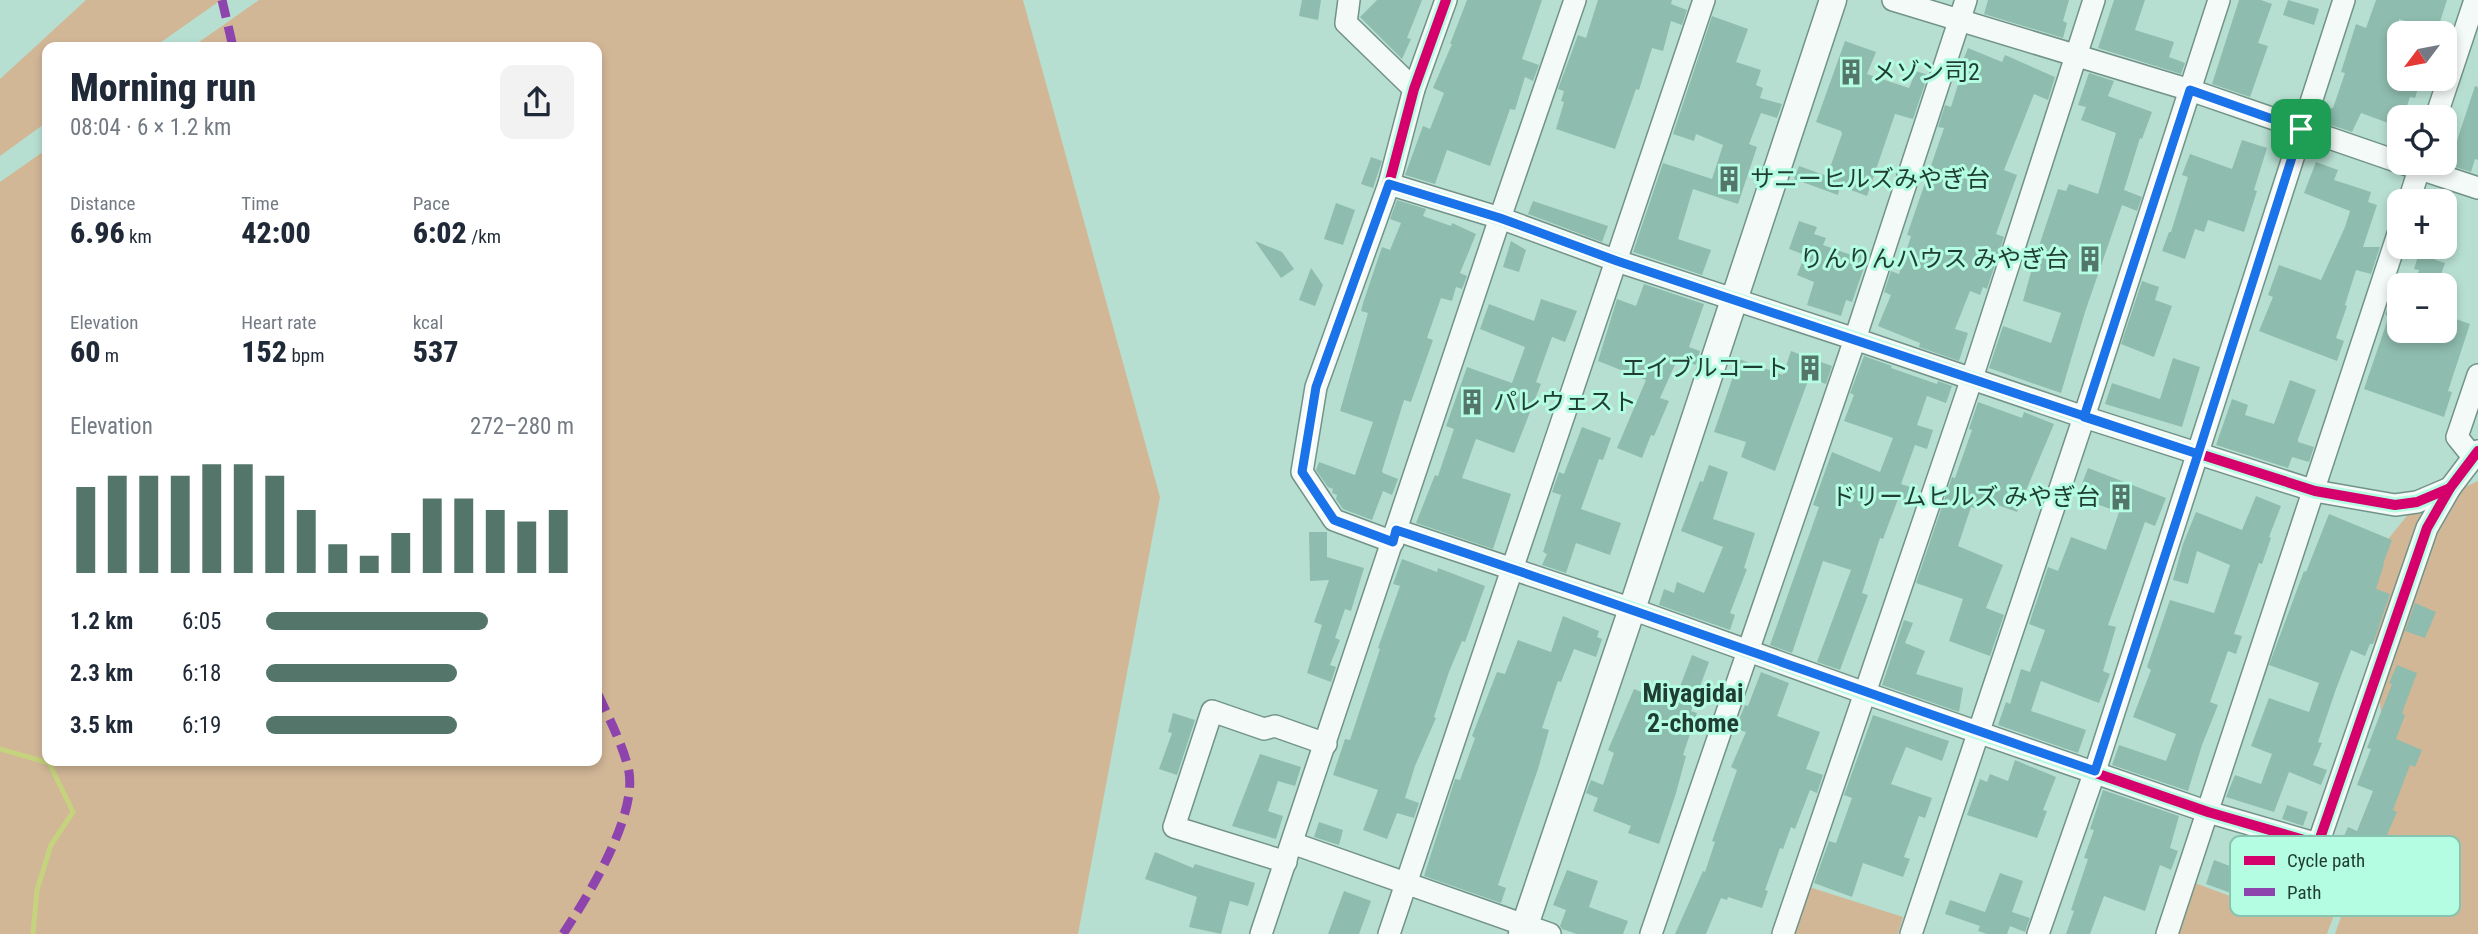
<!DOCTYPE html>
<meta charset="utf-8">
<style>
body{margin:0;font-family:"Roboto Condensed","Noto Sans JP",sans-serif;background:#f2f2f3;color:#1f2937;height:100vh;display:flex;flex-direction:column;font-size:26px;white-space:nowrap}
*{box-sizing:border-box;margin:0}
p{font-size:23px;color:#747a83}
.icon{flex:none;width:38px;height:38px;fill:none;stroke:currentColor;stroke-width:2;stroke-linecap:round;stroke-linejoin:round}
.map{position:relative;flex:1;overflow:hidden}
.side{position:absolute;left:42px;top:42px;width:560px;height:724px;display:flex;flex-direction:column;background:#fff;border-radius:14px;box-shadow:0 4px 10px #0003}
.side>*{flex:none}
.needle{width:46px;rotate:238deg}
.fabs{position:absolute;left:2387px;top:21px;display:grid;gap:14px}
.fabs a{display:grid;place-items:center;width:70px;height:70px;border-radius:14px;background:#fff;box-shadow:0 4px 10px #0003;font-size:35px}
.pin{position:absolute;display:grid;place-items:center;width:60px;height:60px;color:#fff;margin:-30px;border-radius:14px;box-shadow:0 4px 10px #0006}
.round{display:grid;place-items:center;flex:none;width:74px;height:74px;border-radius:14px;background:#f2f2f3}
.summary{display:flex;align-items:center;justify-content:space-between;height:119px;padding:0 28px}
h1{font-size:38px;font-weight:800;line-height:52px}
.stats{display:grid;grid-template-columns:repeat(3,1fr);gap:10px;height:119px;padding:7px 28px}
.stats div{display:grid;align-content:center}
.stats b{font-size:30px;font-weight:800}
.stats small{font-size:19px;font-weight:400}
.stats p{font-size:19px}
.chart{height:196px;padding:14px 28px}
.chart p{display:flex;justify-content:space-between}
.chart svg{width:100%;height:126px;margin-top:7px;stroke:#54766a;stroke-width:6}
ul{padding:0 28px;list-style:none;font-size:23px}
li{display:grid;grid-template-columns:112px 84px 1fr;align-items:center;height:52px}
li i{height:18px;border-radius:9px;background:#54766a}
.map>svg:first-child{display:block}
.green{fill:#d2b797}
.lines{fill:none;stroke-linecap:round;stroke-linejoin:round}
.stream{stroke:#c5d27e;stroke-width:5}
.building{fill:#8ebcae}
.minor-casing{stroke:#729388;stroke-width:24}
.tertiary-casing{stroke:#729388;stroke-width:29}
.minor{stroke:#f4faf8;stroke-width:21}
.tertiary{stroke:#f4faf8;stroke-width:26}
.quiet{stroke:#8e44ad;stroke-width:9;stroke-dasharray:18 9;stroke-linecap:butt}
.cycleway-casing{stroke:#b4fce2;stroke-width:15}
.cycleway{stroke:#d6006c;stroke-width:10}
.route-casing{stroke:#fff;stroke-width:14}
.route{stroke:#1a73e8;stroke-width:9}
.labels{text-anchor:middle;stroke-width:6;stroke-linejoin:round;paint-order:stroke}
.poi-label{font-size:24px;fill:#1f3d33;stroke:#b4fce2;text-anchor:start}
.neighbourhood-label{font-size:26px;font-weight:bold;fill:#1f3d33;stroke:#b4fce2}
.key{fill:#b4fce2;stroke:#87c3ae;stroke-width:2}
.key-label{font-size:19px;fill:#1f3d33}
</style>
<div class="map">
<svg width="2478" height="934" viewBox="0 0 2478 934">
<rect width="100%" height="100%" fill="#b7dfd1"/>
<!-- green -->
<g class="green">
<path d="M86,0h135l-67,47h-107v75l-47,34v-77z"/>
<path d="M259,0h764l137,497 -82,437h-1078v-752l47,-33v612h550v-714h-405z"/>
<path d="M2478,481v453h-143l55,-158 -15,-108 -2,-86 8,-34 29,-36z"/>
<path d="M2265,843l58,22 -12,32 26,10 -10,27h-151l19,-51 48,18z"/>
<path d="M1806,886l97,31 -5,17h-107z"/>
</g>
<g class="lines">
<!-- stream -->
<path class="stream" d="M0,749l49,14 24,49 -22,33 -14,45 -4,44"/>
</g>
<!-- building -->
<g class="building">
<path d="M1302,0h19l-3,20 -19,-4z"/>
<path d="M1377,0h45l-15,38 4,1 -9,20 -42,-42z"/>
<path d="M1467,0h75l-20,59 17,6 -6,16 -8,-4 -10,33 -5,-1 -20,57 -43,-16 -12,34 -30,-9 18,-49 7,3 14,-36 -11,-5 19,-44h-2z"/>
<path d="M1598,0h74l-1,4 16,6 -5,15 -11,-4 -8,30 -11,-3 -13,42 -3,-1 -21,60 -59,-20 8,-27 -3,-1 3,-10 -6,-2 20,-54 8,3z"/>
<path d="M1988,0h81l-6,21 4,2 -4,15 -79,-24z"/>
<path d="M2114,0h31l-10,30 39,12 -5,15 16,6 -4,11 -83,-26z"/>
<path d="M2239,0h22l11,4 -14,39 10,3 -18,51 -38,-13z"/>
<path d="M2288,0l31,9 -5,16 -31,-10z"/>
<path d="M2376,0h71l-10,31 -38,-12v60h22l-6,19 -5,-1 -7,20h-4v10l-38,-14 -9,19 -27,-9 6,-15h2l12,-35 -4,-1 15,-48 10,4z"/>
<path d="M1712,16l36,13 -12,33 25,8 -5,15 7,3 -3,10 22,6 -5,14 -16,-5 -12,31 8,3 -19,57 -45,-15 -15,50 33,11 -9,25 -69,-23 30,-89 49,16 11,-34 -27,-11 -2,7 -21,-7z"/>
<path d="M1845,41l31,11 -9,22 42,14 7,-17 12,4 -15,44 -18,-5 -28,82 -27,-10 -2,9 -44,-16 5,-13 28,10 15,-42 -1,-3 -25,-9z"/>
<path d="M1968,48l34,14 3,-7 50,22 -7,23 -14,-6 -30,76 13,5 -21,59 8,3 -17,52 -4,-2 -3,8 -10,-4 -15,38 13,4 -9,28 -40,-14 1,-4 -42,-17 13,-31 -7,-3 7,-21 8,3 12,-38 -4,-1 37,-107 -6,-1 7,-22 6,2 12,-38 -3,-1z"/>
<path d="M2089,73l25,8 -6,15 44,16 -10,27 -2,-1 -16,52 18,7 -5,14 -15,-6 -37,107 -24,81 -72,-25 14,-42 48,17 10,-30 -38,-12 11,-40 24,-72 8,2 3,-7 29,10 18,-61 -35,-13 5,-13 -8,-2z"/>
<path d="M2475,86l3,1v73l-3,-1 -4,13 -22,-7z"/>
<path d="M2242,140l25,8 -13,42 3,1 -13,41 -36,-12 -4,12 -9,-3 -10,30 -23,-8 7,-19h2l17,-55 -6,-2 8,-21 42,15z"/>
<path d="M1371,157l11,4 -9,27 -12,-4z"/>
<path d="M2316,162l22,8 -4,10 37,12 -3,10 9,3 -14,42h17l-9,27 -15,-4 -11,35 2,1 -11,32 8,3 -7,20 -78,-30 14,-34 -5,-2 11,-30 42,15 24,-53 5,-16 -46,-18z"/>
<path d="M1397,200l29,9 -3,7 28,10 1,-3 24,11 -16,39 7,3 -5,13 -6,-2 -4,14 -11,-3 -14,40 6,2 -22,62 -7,-2 -22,71 1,2 15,6 -6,16 -9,-4 -11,29 -29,-11 -7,-10 1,-4 -5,-2 1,-4 -5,-2 -12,-17 3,-8 36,13 18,-53 -33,-11 28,-98 -7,-2 2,-8 19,-56 8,3 11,-27 -11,-4z"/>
<path d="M1533,201l75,25 -6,16 -74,-28z"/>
<path d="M1336,203l19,7 -12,35 -19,-6z"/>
<path d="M1799,221l18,6 -3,7 12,4 -3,7 31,11 2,-7 13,4 -17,49 -6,-2 -5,16 -34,-11 7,-23 -17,-7 8,-20 -16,-6z"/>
<path d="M1255,241l27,11 12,17 -13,9z"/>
<path d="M1511,241l15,9 -7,22 -16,-5z"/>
<path d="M2421,247h18l-4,13 10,3 -8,22h-23l5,-15 -5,-1z"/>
<path d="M1311,268l12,17 -8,21 -16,-6z"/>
<path d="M2399,274v59l28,10 4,-12h14v-16l25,9 -22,67 4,1 -8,25 -80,-28 25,-73 -4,-1z"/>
<path d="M2142,281l17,6 -4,13 17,6 -18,51 -33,-13z"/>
<path d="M1644,284l60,20 -15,43 11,4 -4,14 -18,-7 -18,40 9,3 -15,35 -3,-1 -9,23 -25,-10 29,-68 -48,-19 19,-62 19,7z"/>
<path d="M1541,299l36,12 -12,31 -13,-5 -16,45 5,2 -27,69 -38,-14 -14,39 49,16 -18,55 -77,-26 19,-48 3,1 16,-47 -8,-3 21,-59 45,16 13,-36 -45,-18 9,-25 45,17z"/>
<path d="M1791,351l41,15 -6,18 -17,-6 -34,93 -34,-14 5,-15 -32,-10 25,-73 44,16z"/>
<path d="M1864,356l28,10 -1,2 46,16 1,-3 14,5 -6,17 -19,-7 -10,29 16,5 -6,19 -12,-4 -14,39 16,5 -4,14 -15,-4 -15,40 -3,-1 -18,55 6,2 -28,75 -23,-8 34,-92 -28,-9 -31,92 -22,-8 49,-138 -6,-2 19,-53 48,20 13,-34 -49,-17 10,-26 -4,-2z"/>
<path d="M2173,358l27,9 -18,60 -77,-23 7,-21 48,16z"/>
<path d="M2290,380l26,10 -18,49v3l16,5 -5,15 -17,-5 -4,11 -72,-23 16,-46 16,6 -3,10 29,9z"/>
<path d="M1978,402l44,16 2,-6 30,12 -37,88 -36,-13 -2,10 -8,-2 -13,39 45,19 -17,43 18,7 -14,41 -41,-15 14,-42 -47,-16 36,-106 3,1 17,-48 -3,-1z"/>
<path d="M1582,427l29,11 -8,22 -4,-1 -18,50 40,14 -11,32 -34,-12 -10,30 -24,-8 5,-11 -4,-2 18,-57 -9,-3 7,-20 5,2z"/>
<path d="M1709,465l19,7 -15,47 42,14 -11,35 3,1 -17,44 5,2 -5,15 -71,-25 5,-16 10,4 3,-11 27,11 19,-46 -42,-16 19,-50 3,1z"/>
<path d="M2088,468l78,30 -11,28 -10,-4 -37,103 8,2 -13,44 7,3 -11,29 -58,-22 -10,30 55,19 -8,23 -80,-28 8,-23 4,2 11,-35 9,3 15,-42 -16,-6 19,-57 10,4 13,-34 35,13 13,-38 -42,-15z"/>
<path d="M2256,496l25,10 -12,31 2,1 -9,26 -3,-1 -25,71 8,2 -6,18 -8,-3 -18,51 8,3 -16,40 -14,46 -76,-26 7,-20 47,16 10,-27 -43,-17 18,-47 -4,-3 23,-67 44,13 16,-48 -33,-14 -9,33 -15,-4 10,-36 13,-32 46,18z"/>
<path d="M2329,514l63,26 -9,24h1l-8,25 14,5 -17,50h-3l-5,12 -14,-6 -15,39 -18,53 4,1 -9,22 14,5 -6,15 -32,-13 -15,40 -48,-15 9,-22 26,9 11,-30 -21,-8 18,-48 40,14 10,-29 -50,-18 35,-94 2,1z"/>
<path d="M1309,532h18v25l37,11 -13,43 -6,-2 -10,29 5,2 -10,25 6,2 -5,15 -24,-9 15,-48 -8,-3 15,-42 -19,1z"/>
<path d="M1402,559l35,13 1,-4 47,18 -20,56 -3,-1 -13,31 -15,45 2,1 -21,48 -10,32 14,5 -5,15 -17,-5 -10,26 -24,-9 15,-40 -45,-15 12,-36 5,1 30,-91 -2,-1 22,-62 -7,-2z"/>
<path d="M2415,603l21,9 -11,26 -20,-7z"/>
<path d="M1563,616l36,15 -2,6 5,2 -6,18 -22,-8 -13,33 -3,-1 -16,47 7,2 -11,39 -40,116 8,3 -5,15 -77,-27 31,-97 5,1 15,-42 -3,-2 25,-64 8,2 13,-34 33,12z"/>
<path d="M1904,620l9,3 -8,20 20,8 -9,23 47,14 -4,24 -77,-27z"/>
<path d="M1692,655l17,7 -18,49 6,2 -14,42 3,1 -10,37 -17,51 -31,-11 3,-7 -38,-15 5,-13 -12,-5 5,-13 12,5 11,-32 -6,-3 26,-61 39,16z"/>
<path d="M2397,665l20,8 -15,40 3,2 -9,24 26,11 -7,17 -5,-2 -17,45 4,2 -25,57 -13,40 -27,-9 14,-43 -9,-5 11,-25 9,4 16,-40 -16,-6 14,-36 -4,-1 25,-64 -3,-1z"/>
<path d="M1761,672l28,11 -12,33 43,16 -14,37 17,6 -6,18 -7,-3 -15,39 -4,-2 -8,22 -3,-1 -15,42 3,1 -6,17 -34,-11 -1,3 -6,-2 -15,36h-31l28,-63 2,1 10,-30 -3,-1 25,-71 -6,-3 15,-35 -7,-2 2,-5 -3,-3 7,-17 3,1z"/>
<path d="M1173,713l22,7 -18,55 -18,-6 13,-36 -4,-1z"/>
<path d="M1873,715l76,26 -7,20 -36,-14 -15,37 41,14 -7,20 -6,-2 -15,41 6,2 -7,18 -40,-14 -11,34 -38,-14 15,-42 7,2 16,-45 -8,-3z"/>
<path d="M1260,754l41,13 -6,19 -17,-5 -10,30 15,5 -7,23 -44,-13z"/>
<path d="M2015,760l41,17 -13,33 4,1 -10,27 -70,-23 13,-36 7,3 3,-8 18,7z"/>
<path d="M2103,790l76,26 -9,32 8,3 -7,19 -11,-5 -15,46 -41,-15 -14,38h-24l8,-23 -3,-1 17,-51 -4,-1 10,-28 -4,-1z"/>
<path d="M2287,805l21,7 -5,14 -21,-7z"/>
<path d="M1319,822l24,8 -4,15 -25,-8z"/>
<path d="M1155,852l38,16 2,-4 60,19 -7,23 -18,-5 -9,33 -32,-7 8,-30 -52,-18z"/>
<path d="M2214,860l37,14 -9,23 -36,-13z"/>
<path d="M1567,870l31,11 -9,26 39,14 -5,13h-46l-15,-5 -2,-3 6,-16 -13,-5z"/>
<path d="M2000,873l23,8 -11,31 18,6 -5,14 -15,-6 -3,8h-20l-9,-3 2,-5 -35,-12 5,-14 35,12z"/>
<path d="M1344,891l27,10 -12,33h-31z"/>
</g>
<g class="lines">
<!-- minor casing -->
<g class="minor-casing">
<g id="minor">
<path d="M1349,0l-3,23 68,66"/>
<path d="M1446,0l-32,89 -25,95 111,34 117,43 238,78 229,78 231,74 80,14 22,-3 33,-14"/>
<path d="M1893,0l297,90 209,72"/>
<path d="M2436,117l39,-117"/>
<path d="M2402,163l76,25"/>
<path d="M1389,184l-73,203 -14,85 32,48 59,22"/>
<path d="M2409,201l12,-38"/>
<path d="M2473,457l-16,-20 21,-62"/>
<path d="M1396,530l236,79 233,84 343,119 110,32 109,-316 23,-40 28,-37"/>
<path d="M1292,843l258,91"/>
<path d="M1286,862l-112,-35 38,-116 52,18 11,-3 51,18"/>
<path d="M1261,934l239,-716 75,-218"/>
<path d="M1389,934l315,-934"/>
<path d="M1651,934l204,-595 111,-339"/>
<path d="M1783,934l189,-556 122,-378"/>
<path d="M1911,934l173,-517 135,-417"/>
<path d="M2038,934l57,-163 249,-771"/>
<path d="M2167,934l232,-703"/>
</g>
</g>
<!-- tertiary casing -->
<g class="tertiary-casing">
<path id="tertiary" d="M1522,934l110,-325 201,-609"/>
</g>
<!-- minor -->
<use href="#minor" class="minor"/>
<!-- tertiary -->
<use href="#tertiary" class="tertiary"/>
<!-- quiet -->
<g class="quiet">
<path d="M222,0l11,47"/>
<path d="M563,934c25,-38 77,-121 65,-167 -7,-26 -20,-51 -31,-75"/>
</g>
<!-- cycleway casing -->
<g class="cycleway-casing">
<g id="cycleway">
<path d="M1446,0l-32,89 -25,95 111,34 117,43 238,78 229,78 231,74 80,14 22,-3 33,-14"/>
<path d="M1396,530l236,79 233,84 343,119 110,32 109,-316 23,-40 28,-37"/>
</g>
</g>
<!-- cycleway -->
<use href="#cycleway" class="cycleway"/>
</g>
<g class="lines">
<!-- route casing -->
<g class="route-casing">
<path id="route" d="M2301,129l-103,325 -581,-193 -117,-43 -111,-34 -73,203 -14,85 32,48 59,22 3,-12c235,77 466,162 699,241l103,-317 -114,-37 106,-327 111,39"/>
</g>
<!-- route -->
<use href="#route" class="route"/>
</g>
<!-- icons -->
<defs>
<g id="building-bare" transform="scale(2.1)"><path d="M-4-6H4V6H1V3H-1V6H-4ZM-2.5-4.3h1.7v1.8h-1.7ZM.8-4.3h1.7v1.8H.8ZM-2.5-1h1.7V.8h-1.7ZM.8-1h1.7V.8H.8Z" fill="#54766a" stroke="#b4fce2" stroke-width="2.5" paint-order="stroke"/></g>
</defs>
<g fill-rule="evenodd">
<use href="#building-bare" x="1851" y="72"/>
<use href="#building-bare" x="1729" y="179"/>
<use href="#building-bare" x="2090" y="259"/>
<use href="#building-bare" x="1810" y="368"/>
<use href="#building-bare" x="1472" y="402"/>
<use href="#building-bare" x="2121" y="497"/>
</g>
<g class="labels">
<!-- poi labels -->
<g class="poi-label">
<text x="1872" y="80">メゾン司2</text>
<text x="1750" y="187">サニーヒルズみやぎ台</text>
<text x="2069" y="267" text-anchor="end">りんりんハウス みやぎ台</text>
<text x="1789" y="376" text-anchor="end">エイブルコート</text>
<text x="1493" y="410">パレウェスト</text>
<text x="2100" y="505" text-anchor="end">ドリームヒルズ みやぎ台</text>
</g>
<!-- neighbourhood labels -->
<g class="neighbourhood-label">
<text x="1693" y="702">Miyagidai<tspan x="1693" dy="30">2-chome</tspan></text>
</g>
</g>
<!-- legend -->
<rect x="2230" y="836" width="230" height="80" rx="10" class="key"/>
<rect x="2244" y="856" width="31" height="9" fill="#d6006c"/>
<rect x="2244" y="888" width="31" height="8" fill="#8e44ad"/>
<g class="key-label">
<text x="2287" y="867">Cycle path</text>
<text x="2287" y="899">Path</text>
</g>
</svg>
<div class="fabs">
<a><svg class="needle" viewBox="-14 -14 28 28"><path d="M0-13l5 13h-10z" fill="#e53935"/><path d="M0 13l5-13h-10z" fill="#747a83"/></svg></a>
<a><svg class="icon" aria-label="locate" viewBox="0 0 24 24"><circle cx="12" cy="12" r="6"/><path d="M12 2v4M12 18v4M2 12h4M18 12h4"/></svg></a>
<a>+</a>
<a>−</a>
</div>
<div class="pin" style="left:2301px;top:129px;background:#1e9e55"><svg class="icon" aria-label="arrive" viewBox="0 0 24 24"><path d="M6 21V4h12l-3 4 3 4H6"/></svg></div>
<section class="side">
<div class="summary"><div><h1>Morning run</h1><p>08:04 · 6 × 1.2 km</p></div><a class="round"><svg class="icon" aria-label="share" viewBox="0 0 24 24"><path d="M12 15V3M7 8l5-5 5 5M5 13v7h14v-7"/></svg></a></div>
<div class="stats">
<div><p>Distance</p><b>6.96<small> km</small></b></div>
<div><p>Time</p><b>42:00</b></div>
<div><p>Pace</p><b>6:02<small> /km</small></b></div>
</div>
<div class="stats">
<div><p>Elevation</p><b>60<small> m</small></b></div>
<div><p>Heart rate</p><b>152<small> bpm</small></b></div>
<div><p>kcal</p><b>537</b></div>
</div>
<div class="chart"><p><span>Elevation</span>272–280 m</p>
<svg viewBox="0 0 160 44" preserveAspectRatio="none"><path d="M5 44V14M15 44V10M25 44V10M35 44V10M45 44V6M55 44V6M65 44V10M75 44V22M85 44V34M95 44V38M105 44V30M115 44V18M125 44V18M135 44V22M145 44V26M155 44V22"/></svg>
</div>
<ul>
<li><b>1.2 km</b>6:05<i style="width:72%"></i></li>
<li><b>2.3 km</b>6:18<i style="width:62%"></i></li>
<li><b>3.5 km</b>6:19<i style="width:62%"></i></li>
</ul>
</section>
</div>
